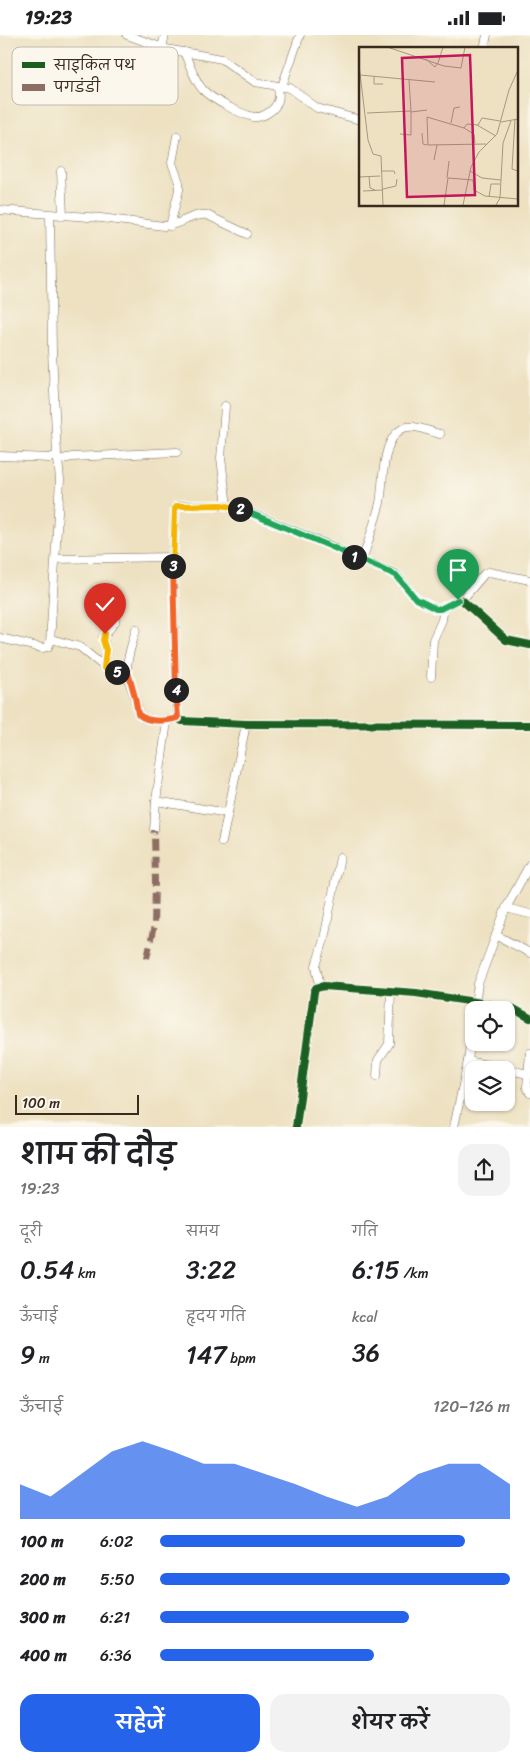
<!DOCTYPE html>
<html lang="hi">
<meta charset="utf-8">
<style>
body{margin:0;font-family:Sriracha,"Playpen Sans Deva",sans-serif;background:#f2f2f2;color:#202124;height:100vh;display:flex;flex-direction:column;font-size:19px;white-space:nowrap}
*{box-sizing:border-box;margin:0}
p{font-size:16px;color:#757577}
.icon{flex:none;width:28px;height:28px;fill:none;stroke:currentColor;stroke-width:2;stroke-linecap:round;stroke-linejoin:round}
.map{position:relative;height:1092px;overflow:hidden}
.sheet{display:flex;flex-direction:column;background:#fff;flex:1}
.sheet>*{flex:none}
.buttons{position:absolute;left:465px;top:966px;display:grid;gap:10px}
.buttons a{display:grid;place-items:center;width:50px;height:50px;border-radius:10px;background:#fff;box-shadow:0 1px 4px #0004;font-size:25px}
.scale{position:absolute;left:15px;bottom:12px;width:124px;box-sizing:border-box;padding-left:5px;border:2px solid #3b2a1e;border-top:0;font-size:14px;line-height:18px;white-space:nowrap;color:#3b2a1e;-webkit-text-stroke:4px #fbf7ec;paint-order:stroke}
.pin{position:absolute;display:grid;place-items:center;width:42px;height:42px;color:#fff;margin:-51px -21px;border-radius:50% 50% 50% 0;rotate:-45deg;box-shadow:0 0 5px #0007}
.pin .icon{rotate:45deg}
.km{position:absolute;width:25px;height:25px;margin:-12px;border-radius:50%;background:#222;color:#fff;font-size:14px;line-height:25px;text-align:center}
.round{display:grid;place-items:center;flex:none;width:52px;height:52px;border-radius:15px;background:#f2f2f2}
.summary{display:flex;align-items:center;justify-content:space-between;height:85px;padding:0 20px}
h1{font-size:28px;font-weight:600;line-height:38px}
.metrics{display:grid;grid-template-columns:repeat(3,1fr);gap:8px;height:85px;padding:5px 20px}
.metrics div{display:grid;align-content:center}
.metrics b{font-size:25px;font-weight:600}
.metrics small{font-size:14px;font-weight:400}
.metrics p{font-size:14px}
.chart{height:140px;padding:10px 20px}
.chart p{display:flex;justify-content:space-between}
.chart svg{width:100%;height:90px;margin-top:5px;fill:#2563eb;opacity:.7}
.primary-button{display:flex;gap:10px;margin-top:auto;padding:10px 20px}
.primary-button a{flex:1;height:58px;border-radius:15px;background:#2563eb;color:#fff;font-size:20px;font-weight:600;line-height:58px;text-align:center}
.primary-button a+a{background:#f2f2f2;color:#202124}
ul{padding:0 20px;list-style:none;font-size:16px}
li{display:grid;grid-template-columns:80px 60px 1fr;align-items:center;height:38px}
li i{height:12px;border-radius:6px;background:#2563eb}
.status{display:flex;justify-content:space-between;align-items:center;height:35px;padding:0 25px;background:#fff;direction:ltr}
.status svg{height:14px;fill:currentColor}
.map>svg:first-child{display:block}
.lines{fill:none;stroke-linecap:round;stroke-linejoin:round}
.minor-casing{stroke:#796a57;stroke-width:9}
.minor{stroke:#fff;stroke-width:8}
.quiet{stroke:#8d6e63;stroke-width:6;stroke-dasharray:12 6;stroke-linecap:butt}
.cycleway-casing{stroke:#fbf7ec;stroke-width:11}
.cycleway{stroke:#1b5e20;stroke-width:8}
.split-1-casing{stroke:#fff;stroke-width:10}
.split-2-casing{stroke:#fff;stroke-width:10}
.split-3-casing{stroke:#fff;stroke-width:10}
.split-4-casing{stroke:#fff;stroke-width:10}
.split-5-casing{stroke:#fff;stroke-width:10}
.split-6-casing{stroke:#fff;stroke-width:10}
.split-1{stroke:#22a559;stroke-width:6}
.split-2{stroke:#22a559;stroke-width:6}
.split-3{stroke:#f5b400;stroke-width:6}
.split-4{stroke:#f0652b;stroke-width:6}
.split-5{stroke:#f0652b;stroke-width:6}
.split-6{stroke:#f5b400;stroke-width:6}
.inset-road{fill:none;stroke:#a69880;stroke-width:1}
.view{fill:#c2185b;fill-opacity:0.15;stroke:#c2185b;stroke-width:2.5}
.inset-edge{fill:none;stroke:#3b2a1e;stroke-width:2.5}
.key{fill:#fbf7ec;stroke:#c1baae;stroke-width:1}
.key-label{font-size:14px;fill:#3b2a1e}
</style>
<div class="status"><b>19:23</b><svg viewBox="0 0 49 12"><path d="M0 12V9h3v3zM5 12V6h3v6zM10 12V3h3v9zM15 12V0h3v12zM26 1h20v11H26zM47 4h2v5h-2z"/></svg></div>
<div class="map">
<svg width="530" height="1092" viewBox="0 0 530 1092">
<rect width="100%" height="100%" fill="#fbf7ec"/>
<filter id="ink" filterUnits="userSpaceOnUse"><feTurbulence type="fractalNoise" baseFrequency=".02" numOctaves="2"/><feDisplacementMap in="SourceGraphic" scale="10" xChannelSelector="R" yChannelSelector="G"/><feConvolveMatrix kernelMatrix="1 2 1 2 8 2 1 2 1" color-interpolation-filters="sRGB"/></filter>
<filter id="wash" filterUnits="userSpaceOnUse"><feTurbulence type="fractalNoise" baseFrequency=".0096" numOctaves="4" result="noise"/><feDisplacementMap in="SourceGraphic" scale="20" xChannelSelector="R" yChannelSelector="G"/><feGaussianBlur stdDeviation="1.12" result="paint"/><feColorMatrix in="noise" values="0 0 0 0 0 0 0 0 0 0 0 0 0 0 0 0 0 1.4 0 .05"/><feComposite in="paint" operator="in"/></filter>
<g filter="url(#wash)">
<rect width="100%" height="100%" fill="#ede1c1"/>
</g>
<g filter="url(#ink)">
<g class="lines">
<!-- minor casing -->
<g class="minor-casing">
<g id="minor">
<path d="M127,0l39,14 56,10 33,23 35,6 27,20 43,12"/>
<path d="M162,12l3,-12"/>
<path d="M484,14l3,-14"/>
<path d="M184,17c6,13 10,28 19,38 10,10 37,24 51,27 9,1 21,-7 24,-16 2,-5 0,-11 0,-15"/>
<path d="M282,51l18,-51"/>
<path d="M61,136l2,45"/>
<path d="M0,175l101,8 63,8c15,0 28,-13 43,-11l40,19"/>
<path d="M170,191l9,-36v-8l-7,-19 5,-27"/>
<path d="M225,371l-4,52 6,48"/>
<path d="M0,421l50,2 5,-2 2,-2 -5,-103 -2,-136"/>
<path d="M58,425l14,-3 105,-5"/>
<path d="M56,524l117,-2"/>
<path d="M362,526c6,-19 13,-39 18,-58 4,-20 0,-69 27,-76 10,-2 24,5 33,7"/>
<path d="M462,565l23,-27 4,-1 41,8"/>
<path d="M136,594c-3,13 -10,29 -9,43 2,14 11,27 11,42 10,9 28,7 40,4"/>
<path d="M0,603l42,10 6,-1 2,-4 10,-163 -2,-20 -3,-4"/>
<path d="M51,604l29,8 28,23 19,2"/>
<path d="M530,610l-24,-5 -44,-40h-4l-18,9h-4l-20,-10 -20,-25 -5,-2 -29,-11 -30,-15 -90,-37 -20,-4h-41l-4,1 -2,4 -2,47 4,156 1,5 4,3 64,3 284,1"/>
<path d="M104,633l2,-18 -3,-13 12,-15v-23"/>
<path d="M431,642l2,-37 9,-20 2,-13"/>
<path d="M156,766l72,12"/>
<path d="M154,795l2,-29 11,-80"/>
<path d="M222,807l24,-118"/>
<path d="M506,873l24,6"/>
<path d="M496,900l34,18"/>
<path d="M320,951l-4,-20 8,-27 16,-82"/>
<path d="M474,975l4,-26 28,-76 24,-44"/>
<path d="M530,1018l-3,34 3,6"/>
<path d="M468,1026l60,13"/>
<path d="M377,1041l1,-16 11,-16 2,-53"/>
<path d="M296,1092l18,-135 2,-4 8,-2 92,7 59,9 39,7 16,9"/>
<path d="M454,1092l14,-66 6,-49"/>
</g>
</g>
<!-- minor -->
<use href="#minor" class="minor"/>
<!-- quiet -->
<path class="quiet" d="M147,923l7,-32 1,-44 -1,-52"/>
<!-- cycleway casing -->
<g class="cycleway-casing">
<g id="cycleway">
<path d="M530,610l-24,-5 -44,-40h-4l-18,9h-4l-20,-10 -20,-25 -5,-2 -29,-11 -30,-15 -90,-37 -20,-4h-41l-4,1 -2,4 -2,47 4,156 1,5 4,3 64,3 284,1"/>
<path d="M296,1092l18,-135 2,-4 8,-2 92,7 59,9 39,7 16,9"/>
</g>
</g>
<!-- cycleway -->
<use href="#cycleway" class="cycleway"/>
</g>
</g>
<g class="lines" filter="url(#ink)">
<!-- split-1 casing -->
<g class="split-1-casing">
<path id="split-1" d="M354,522l42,18 20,24 20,10h4l18,-9"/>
</g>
<!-- split-2 casing -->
<g class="split-2-casing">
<path id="split-2" d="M240,474l92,38 22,10"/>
</g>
<!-- split-3 casing -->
<g class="split-3-casing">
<path id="split-3" d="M173,531l2,-57 2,-3 45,-1 18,4"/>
</g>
<!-- split-4 casing -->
<g class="split-4-casing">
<path id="split-4" d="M173,531l3,124"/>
</g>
<!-- split-5 casing -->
<g class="split-5-casing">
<path id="split-5" d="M117,637h11l7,25 3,17c10,9 28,7 40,4l-2,-28"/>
</g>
<!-- split-6 casing -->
<g class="split-6-casing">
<path id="split-6" d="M105,599l-2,6 3,10 -2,18 4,2 9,2"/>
</g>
<!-- split-1 -->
<use href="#split-1" class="split-1"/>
<!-- split-2 -->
<use href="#split-2" class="split-2"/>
<!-- split-3 -->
<use href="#split-3" class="split-3"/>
<!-- split-4 -->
<use href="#split-4" class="split-4"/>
<!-- split-5 -->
<use href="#split-5" class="split-5"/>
<!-- split-6 -->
<use href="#split-6" class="split-6"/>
</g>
<!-- overview -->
<g transform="translate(359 12)">
<rect width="159" height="159" fill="#ede1c1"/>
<path class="inset-road" d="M28,0l57,19 17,2 4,-21M67,12l9,8 3,-4M79,16l5,-16M0,18l9,75 5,14 8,2 2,49M1,28l75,7M15,29v8h9M52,65l16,-2M8,66l44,-2 -2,-31M156,72l-3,50 6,2M142,75l17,-3M92,76l3,-15 6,-1M118,78l19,11M105,81l3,-4 11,1 4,-7 18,3M63,86l1,11 4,1M41,87l11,1v-24M116,96l-1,-9 -10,-6 -37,-11 1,28 58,-1M75,113l3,-15M22,124h13l1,3M111,124l12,7 19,2M10,129l1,12 5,2M0,130l21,-1M88,131l2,-17M24,142l13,-3 1,-7M4,144l20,-1M130,150l2,-13h9M85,158l4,-27 25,2 1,10 11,6 33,3M104,158l8,-38 8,-15 18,-18 12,-44 9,-20M137,158l4,-7 3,-55 8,-22"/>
<path class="view" d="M111,8l5,140 -68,2 -5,-139z"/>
<rect width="159" height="159" class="inset-edge"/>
</g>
<!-- legend -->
<rect x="12" y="12" width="166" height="58" rx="8" class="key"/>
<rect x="22" y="27" width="23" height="6" fill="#1b5e20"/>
<rect x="22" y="49" width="23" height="7" fill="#8d6e63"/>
<g class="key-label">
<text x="54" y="35">साइकिल पथ</text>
<text x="54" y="57">पगडंडी</text>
</g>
</svg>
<div class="buttons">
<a><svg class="icon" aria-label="locate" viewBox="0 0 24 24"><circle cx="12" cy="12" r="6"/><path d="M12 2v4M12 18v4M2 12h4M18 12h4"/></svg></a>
<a><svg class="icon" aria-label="layers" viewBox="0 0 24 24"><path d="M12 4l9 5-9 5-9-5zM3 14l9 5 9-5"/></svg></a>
</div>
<div class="scale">100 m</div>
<div class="pin" style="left:458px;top:565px;background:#1e9e55"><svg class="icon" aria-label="arrive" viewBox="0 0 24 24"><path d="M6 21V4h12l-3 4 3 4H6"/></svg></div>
<div class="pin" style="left:105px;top:599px;background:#d93025"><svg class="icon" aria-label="check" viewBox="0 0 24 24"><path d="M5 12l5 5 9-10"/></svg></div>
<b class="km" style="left:354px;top:522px">1</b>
<b class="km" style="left:240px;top:474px">2</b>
<b class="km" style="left:173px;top:531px">3</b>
<b class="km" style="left:176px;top:655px">4</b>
<b class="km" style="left:117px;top:637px">5</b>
</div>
<section class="sheet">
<div class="summary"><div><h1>शाम की दौड़</h1><p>19:23</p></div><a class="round"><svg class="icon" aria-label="share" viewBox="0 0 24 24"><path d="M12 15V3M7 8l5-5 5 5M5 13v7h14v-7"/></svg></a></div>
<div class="metrics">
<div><p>दूरी</p><b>0.54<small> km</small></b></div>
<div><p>समय</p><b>3:22</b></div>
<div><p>गति</p><b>6:15<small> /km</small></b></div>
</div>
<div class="metrics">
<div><p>ऊँचाई</p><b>9<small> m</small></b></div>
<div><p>हृदय गति</p><b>147<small> bpm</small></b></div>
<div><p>kcal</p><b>36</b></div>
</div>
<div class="chart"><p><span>ऊँचाई</span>120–126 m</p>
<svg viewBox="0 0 160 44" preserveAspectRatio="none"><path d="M0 44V27L10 33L20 22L30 11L40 6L50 11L60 17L70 17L80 22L90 27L100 33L110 38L120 33L130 22L140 17L150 17L160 27V44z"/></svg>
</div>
<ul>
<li><b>100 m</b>6:02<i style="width:87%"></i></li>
<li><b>200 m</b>5:50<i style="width:100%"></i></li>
<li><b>300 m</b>6:21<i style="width:71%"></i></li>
<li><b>400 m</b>6:36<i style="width:61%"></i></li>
</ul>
<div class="primary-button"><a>सहेजें</a><a>शेयर करें</a></div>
</section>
